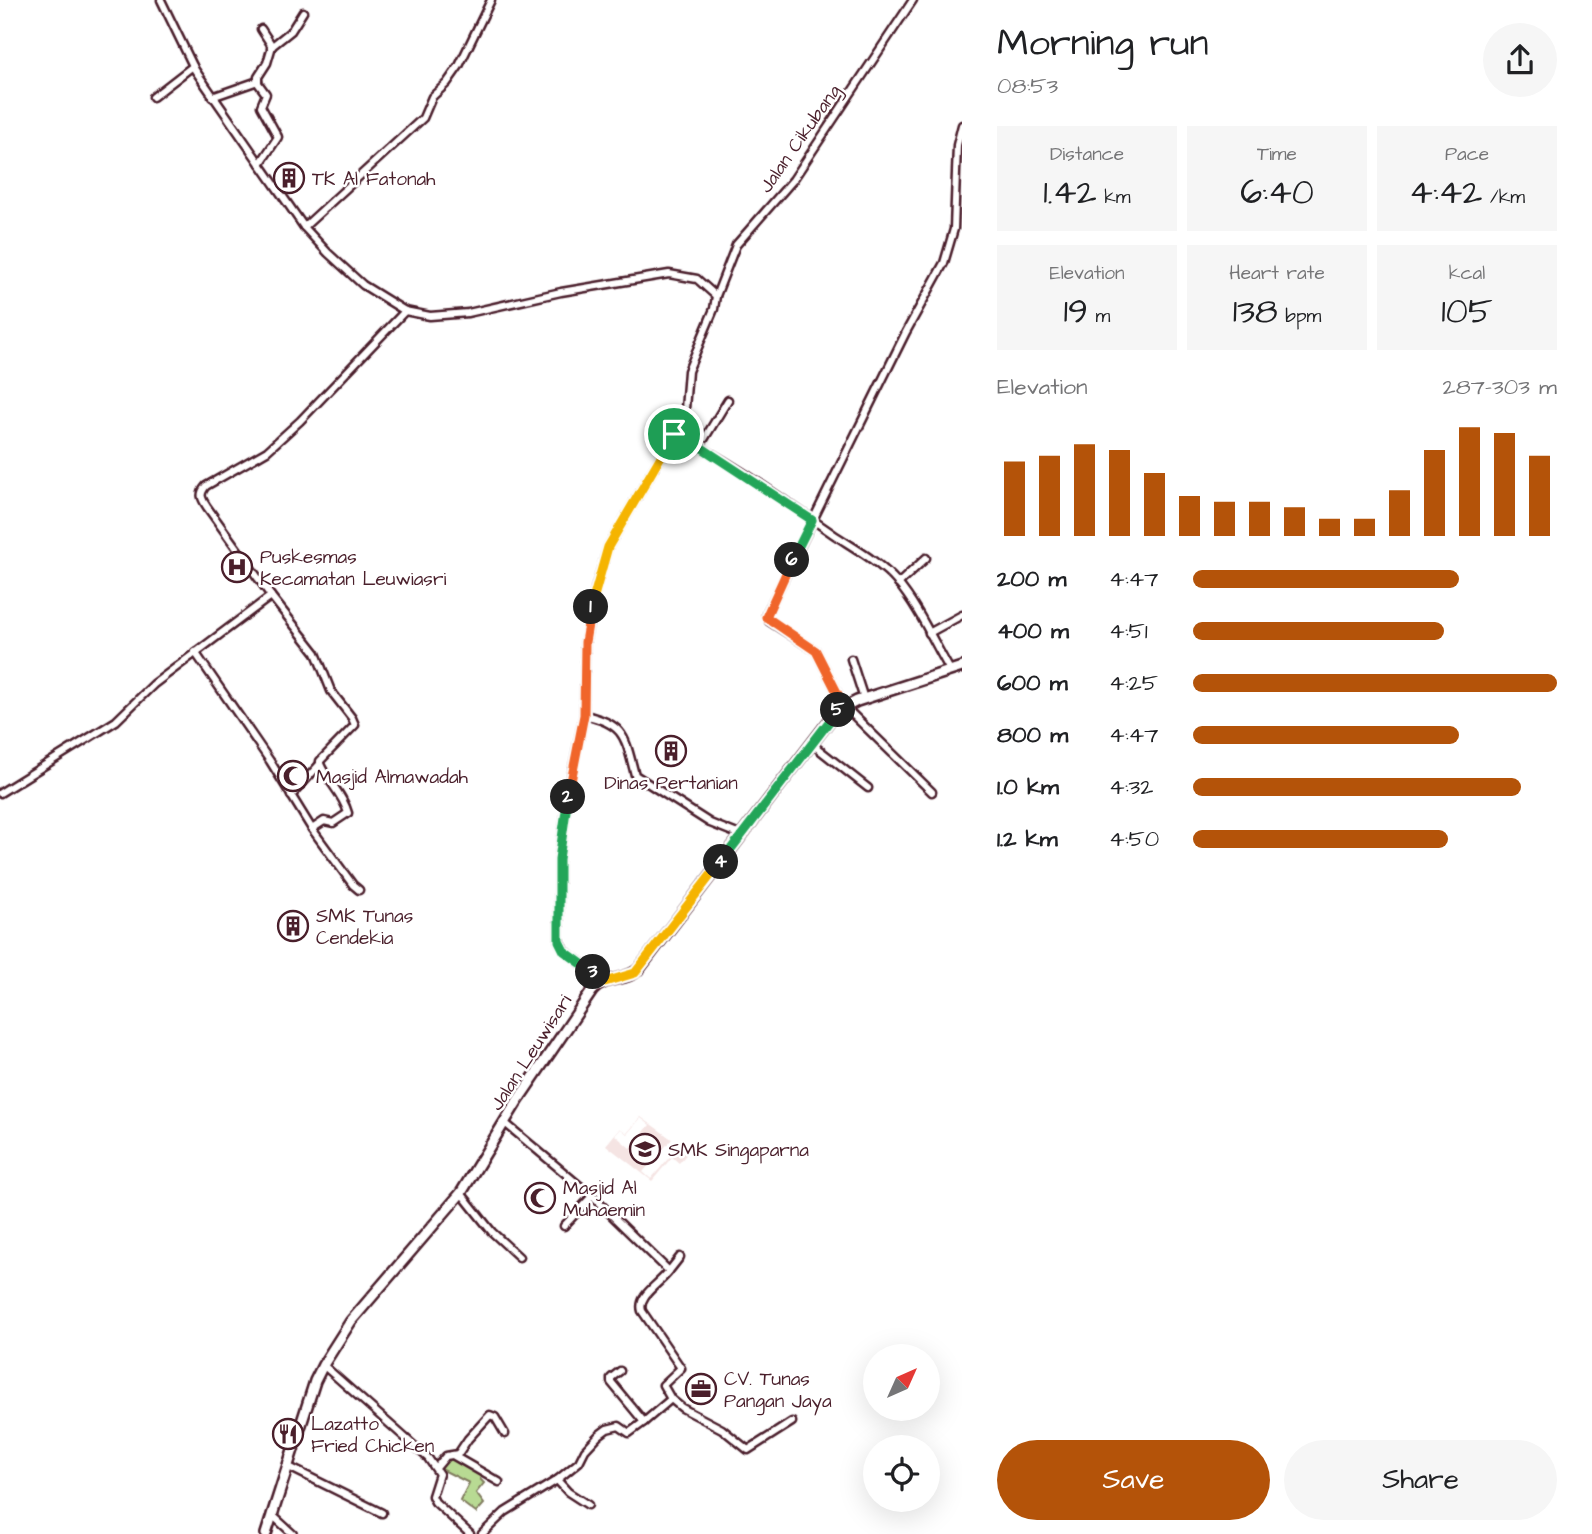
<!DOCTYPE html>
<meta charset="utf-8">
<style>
body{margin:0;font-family:"Architects Daughter",sans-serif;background:#f6f6f6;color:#202124;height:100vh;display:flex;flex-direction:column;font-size:26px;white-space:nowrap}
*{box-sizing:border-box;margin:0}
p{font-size:23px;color:#757577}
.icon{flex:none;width:38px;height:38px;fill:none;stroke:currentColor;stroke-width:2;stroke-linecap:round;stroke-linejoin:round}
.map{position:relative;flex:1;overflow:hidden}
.panel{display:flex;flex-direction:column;background:#fff;width:630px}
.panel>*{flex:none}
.needle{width:46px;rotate:45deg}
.fabs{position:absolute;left:863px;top:1344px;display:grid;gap:14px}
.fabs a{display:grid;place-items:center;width:77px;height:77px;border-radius:50%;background:#fff;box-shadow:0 7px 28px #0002;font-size:35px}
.pin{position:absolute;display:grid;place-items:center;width:60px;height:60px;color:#fff;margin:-30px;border:4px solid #fff;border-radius:50%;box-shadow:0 2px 7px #0007}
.km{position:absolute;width:35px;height:35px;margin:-18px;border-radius:50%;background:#222;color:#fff;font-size:19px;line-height:35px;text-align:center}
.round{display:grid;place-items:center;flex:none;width:74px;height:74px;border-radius:37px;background:#f6f6f6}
.overview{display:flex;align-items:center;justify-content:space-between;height:119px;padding:0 35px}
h1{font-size:38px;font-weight:600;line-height:52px}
.figures{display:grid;grid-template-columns:repeat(3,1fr);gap:10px;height:119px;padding:7px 35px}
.figures div{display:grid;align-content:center;border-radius:0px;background:#f6f6f6;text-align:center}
.figures b{font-size:35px;font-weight:600}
.figures small{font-size:19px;font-weight:400}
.figures p{font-size:19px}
.chart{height:196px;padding:14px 35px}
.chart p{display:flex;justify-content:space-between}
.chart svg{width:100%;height:126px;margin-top:7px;stroke:#b45309;stroke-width:6}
.action{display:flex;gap:14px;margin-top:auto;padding:14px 35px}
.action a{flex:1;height:80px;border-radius:42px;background:#b45309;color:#fff;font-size:28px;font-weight:600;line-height:80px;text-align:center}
.action a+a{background:#f6f6f6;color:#202124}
ul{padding:0 35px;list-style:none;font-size:23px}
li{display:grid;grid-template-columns:112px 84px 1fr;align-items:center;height:52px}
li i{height:18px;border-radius:9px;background:#b45309}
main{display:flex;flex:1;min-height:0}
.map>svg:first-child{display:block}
.built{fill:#f5e4e3;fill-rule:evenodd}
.green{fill:#b8da93;stroke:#817c5f;stroke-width:2}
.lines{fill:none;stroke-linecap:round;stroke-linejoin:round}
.minor-casing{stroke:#4a1f2b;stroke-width:11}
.secondary-casing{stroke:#4a1f2b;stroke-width:14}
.minor{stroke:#fff;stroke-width:6}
.secondary{stroke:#fff;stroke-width:9}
.split-1-casing{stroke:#fff;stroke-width:14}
.split-2-casing{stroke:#fff;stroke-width:14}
.split-3-casing{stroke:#fff;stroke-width:14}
.split-4-casing{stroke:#fff;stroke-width:14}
.split-5-casing{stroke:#fff;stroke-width:14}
.split-6-casing{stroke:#fff;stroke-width:14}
.split-7-casing{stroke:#fff;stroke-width:14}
.split-1{stroke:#f5b400;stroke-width:9}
.split-2{stroke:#f0652b;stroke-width:9}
.split-3{stroke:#22a559;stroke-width:9}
.split-4{stroke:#f5b400;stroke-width:9}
.split-5{stroke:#22a559;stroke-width:9}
.split-6{stroke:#f0652b;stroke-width:9}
.split-7{stroke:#22a559;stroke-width:9}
.labels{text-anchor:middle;stroke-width:5;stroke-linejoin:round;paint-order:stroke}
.street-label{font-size:19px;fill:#4a1f2b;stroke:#fff}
.poi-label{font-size:19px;fill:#4a1f2b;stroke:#fff;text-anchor:start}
</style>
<main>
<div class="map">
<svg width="962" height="1534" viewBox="0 0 962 1534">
<rect width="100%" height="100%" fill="#fff"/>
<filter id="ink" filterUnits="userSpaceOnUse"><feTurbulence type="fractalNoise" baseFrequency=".0143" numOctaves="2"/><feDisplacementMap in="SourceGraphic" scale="14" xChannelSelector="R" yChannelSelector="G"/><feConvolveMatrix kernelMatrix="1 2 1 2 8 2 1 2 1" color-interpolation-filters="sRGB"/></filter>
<g filter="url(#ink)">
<!-- built -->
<path class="built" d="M641,1117l39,28 2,-2 8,7 -11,13 -7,-6 -20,24 -46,-36 14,-17 7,5zM641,1118l9,7 -20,23 -15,-13 6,-6 6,5zM672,1139l7,7 -28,33 -8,-7z"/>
<!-- green -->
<path class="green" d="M449,1458l33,16 -2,5 4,4 -8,10 8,11 -8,9 -16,-12 9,-18 -28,-14 -1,-3z"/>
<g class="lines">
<!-- minor casing -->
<g class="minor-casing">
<g id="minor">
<path d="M161,0l34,70 109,157 24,26 35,32 42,26 25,5 38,-3 93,-21 108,-18 28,5 19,17 -2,13 -26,62 -3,38 -11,25 -66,113 -12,40 -11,55 -1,73 -15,73 -10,71v82c8,19 33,22 39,43"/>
<path d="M271,47l20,-16 12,-19"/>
<path d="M153,97l40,-31"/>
<path d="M212,97l46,-16"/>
<path d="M260,164l18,-27 -17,-31 5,-12 -8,-11v-6l9,-14 5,-17 -11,-17"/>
<path d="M304,227l119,-109 9,-21 15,-14 12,-17 32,-66"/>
<path d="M716,296l20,-51 57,-65 120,-180"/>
<path d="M674,434c56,26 108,65 159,100 21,14 47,28 64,48 22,26 36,59 53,88"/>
<path d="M700,446l28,-46"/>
<path d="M898,584l28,-26"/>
<path d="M271,596l-64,-89c-6,-9 -8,-13 -1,-21l61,-35 33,-30 105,-110"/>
<path d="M929,633l33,-18"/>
<path d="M195,652l75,109 42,68 41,56 6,5"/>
<path d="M851,659l13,40"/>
<path d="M584,715c42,9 41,23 51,60l75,48 30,12"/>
<path d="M812,744l56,44"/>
<path d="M932,792l-88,-86 -28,-55 -47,-30 -3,-6 140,-283 38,-69 10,-34 3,-84 5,-20"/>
<path d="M0,793l116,-72 38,-37 117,-88 45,57 15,38 21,27 3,7 -35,36v3c8,18 23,30 28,49l-15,10 -9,-2 -12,8"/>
<path d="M291,796l29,-32"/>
<path d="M505,1123l87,73 77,75c-9,13 -32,24 -27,40l39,57 -18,17 8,14 -27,23 -33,-40v-4l9,-7"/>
<path d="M461,1193l31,39 27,25"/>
<path d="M564,1226l28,-30"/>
<path d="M669,1271l11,-14"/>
<path d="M323,1365l105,93 11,16 -7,22 3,6 35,32"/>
<path d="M671,1399l11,9 40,21 26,21 44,-28"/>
<path d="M454,1456l45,26"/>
<path d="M287,1466l95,47"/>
<path d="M436,1468l10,-12 12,-2 10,-15 22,-24 5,2 10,17"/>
<path d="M557,1480l11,12 20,13"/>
<path d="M271,1514l22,20"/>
<path d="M482,1534l23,-22 52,-32 22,-18 6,-12 14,-15 8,-6 12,-3 10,7 15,-11"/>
</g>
</g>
<!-- secondary casing -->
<g class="secondary-casing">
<path id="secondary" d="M266,1534l49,-153 8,-16 28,-44 110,-128 57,-93 74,-109c14,-16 34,-9 47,-22l197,-257 21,-11 105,-34"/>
</g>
<!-- minor -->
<use href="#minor" class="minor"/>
<!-- secondary -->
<use href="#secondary" class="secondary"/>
</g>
</g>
<g class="lines" filter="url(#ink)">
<!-- split-1 casing -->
<g class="split-1-casing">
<path id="split-1" d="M591,607l17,-60 66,-113"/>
</g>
<!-- split-2 casing -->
<g class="split-2-casing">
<path id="split-2" d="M568,797l16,-82 1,-73 6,-35"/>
</g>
<!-- split-3 casing -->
<g class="split-3-casing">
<path id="split-3" d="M568,797l-9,62v82l5,10 29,21"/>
</g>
<!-- split-4 casing -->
<g class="split-4-casing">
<path id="split-4" d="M593,972l5,12 37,-11 86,-111"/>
</g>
<!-- split-5 casing -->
<g class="split-5-casing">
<path id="split-5" d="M721,862l117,-152"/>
</g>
<!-- split-6 casing -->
<g class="split-6-casing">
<path id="split-6" d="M792,560l-26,57 50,34 28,55 -6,4"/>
</g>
<!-- split-7 casing -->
<g class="split-7-casing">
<path id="split-7" d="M674,434l25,12 113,74 -20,40"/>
</g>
<!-- split-1 -->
<use href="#split-1" class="split-1"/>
<!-- split-2 -->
<use href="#split-2" class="split-2"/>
<!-- split-3 -->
<use href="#split-3" class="split-3"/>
<!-- split-4 -->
<use href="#split-4" class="split-4"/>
<!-- split-5 -->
<use href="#split-5" class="split-5"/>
<!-- split-6 -->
<use href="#split-6" class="split-6"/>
<!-- split-7 -->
<use href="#split-7" class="split-7"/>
</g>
<!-- icons -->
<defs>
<g id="building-ring" transform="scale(1.575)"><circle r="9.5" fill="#fff" stroke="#4a1f2b" stroke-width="1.5"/><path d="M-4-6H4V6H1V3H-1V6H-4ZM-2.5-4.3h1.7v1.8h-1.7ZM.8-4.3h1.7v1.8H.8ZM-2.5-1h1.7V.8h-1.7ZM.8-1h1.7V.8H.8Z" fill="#4a1f2b"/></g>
<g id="hospital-ring" transform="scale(1.575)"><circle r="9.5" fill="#fff" stroke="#4a1f2b" stroke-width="1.5"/><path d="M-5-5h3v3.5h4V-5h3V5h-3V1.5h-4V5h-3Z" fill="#4a1f2b"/></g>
<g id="mosque-ring" transform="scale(1.575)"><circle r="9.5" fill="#fff" stroke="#4a1f2b" stroke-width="1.5"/><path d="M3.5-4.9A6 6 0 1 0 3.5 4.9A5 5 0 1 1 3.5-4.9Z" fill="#4a1f2b"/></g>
<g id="school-ring" transform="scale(1.575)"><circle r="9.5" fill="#fff" stroke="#4a1f2b" stroke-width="1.5"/><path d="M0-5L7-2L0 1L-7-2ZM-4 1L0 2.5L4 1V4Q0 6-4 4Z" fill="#4a1f2b"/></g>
<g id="office-ring" transform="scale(1.575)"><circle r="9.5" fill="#fff" stroke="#4a1f2b" stroke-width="1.5"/><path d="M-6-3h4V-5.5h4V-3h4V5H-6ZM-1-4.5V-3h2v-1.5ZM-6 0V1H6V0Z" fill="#4a1f2b"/></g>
<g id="restaurant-ring" transform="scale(1.575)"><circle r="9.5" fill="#fff" stroke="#4a1f2b" stroke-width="1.5"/><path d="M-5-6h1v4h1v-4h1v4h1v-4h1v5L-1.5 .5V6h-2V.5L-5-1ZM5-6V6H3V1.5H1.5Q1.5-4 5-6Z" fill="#4a1f2b"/></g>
</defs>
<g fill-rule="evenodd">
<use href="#building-ring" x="289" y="178"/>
<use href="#hospital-ring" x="237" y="567"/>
<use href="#building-ring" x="671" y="751"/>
<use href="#mosque-ring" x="293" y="776"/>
<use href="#building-ring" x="293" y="926"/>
<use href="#school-ring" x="645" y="1149"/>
<use href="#mosque-ring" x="540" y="1198"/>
<use href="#office-ring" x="701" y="1389"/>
<use href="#restaurant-ring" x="288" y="1434"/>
</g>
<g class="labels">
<!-- street labels -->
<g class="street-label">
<text transform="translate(799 138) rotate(-55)" y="7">Jalan Cikubang</text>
<text transform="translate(530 1052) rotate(-57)" y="7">Jalan Leuwisari</text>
</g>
<!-- poi labels -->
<g class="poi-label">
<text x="312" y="185">TK Al Fatonah</text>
<text x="260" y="563">Puskesmas<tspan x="260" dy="22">Kecamatan Leuwiasri</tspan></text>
<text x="316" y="783">Masjid Almawadah</text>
<text x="671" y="789" text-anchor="middle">Dinas Pertanian</text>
<text x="316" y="922">SMK Tunas<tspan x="316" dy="22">Cendekia</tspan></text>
<text x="668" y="1156">SMK Singaparna</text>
<text x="563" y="1194">Masjid Al<tspan x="563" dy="22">Muhaemin</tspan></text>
<text x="724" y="1385">CV. Tunas<tspan x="724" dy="22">Pangan Jaya</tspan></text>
<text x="311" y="1430">Lazatto<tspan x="311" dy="22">Fried Chicken</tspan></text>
</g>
</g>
</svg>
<div class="fabs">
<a><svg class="needle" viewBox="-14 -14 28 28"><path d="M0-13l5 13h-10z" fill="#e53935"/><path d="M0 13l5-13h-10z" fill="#757577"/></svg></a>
<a><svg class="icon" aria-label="locate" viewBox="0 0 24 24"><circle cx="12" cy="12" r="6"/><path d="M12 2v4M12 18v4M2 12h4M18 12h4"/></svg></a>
</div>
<div class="pin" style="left:674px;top:434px;background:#1e9e55"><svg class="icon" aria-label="arrive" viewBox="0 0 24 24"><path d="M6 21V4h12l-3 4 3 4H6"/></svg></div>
<b class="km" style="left:591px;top:607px">1</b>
<b class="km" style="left:568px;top:797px">2</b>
<b class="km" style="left:593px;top:972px">3</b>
<b class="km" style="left:721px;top:862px">4</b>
<b class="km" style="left:838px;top:710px">5</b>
<b class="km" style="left:792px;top:560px">6</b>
</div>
<section class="panel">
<div class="overview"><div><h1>Morning run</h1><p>08:53</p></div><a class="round"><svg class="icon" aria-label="share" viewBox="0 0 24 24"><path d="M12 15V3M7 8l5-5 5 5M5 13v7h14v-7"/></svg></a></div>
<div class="figures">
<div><p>Distance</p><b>1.42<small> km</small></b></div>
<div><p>Time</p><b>6:40</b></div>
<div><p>Pace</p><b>4:42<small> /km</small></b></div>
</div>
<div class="figures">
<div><p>Elevation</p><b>19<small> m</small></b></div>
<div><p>Heart rate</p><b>138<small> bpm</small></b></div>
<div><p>kcal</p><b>105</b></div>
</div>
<div class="chart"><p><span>Elevation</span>287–303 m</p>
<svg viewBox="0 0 160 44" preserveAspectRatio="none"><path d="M5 44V18M15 44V16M25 44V12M35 44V14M45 44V22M55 44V30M65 44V32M75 44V32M85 44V34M95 44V38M105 44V38M115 44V28M125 44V14M135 44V6M145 44V8M155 44V16"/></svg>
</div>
<ul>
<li><b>200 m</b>4:47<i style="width:73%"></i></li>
<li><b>400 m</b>4:51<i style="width:69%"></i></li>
<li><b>600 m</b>4:25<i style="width:100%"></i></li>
<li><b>800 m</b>4:47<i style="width:73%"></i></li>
<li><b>1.0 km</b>4:32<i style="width:90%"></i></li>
<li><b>1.2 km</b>4:50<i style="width:70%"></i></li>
</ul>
<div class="action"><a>Save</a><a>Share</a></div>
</section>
</main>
